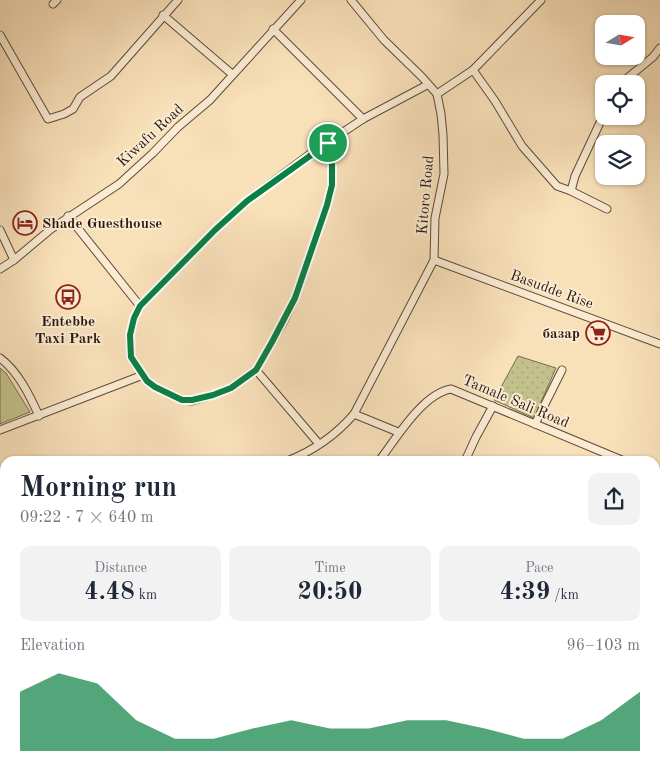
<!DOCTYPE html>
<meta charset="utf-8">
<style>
body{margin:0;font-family:"Old Standard TT",serif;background:#f2f2f3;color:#1f2937;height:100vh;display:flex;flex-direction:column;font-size:19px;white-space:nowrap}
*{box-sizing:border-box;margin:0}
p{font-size:16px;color:#747a83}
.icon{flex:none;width:28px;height:28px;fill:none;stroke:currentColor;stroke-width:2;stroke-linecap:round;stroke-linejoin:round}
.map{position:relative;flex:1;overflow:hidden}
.details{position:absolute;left:0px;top:456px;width:660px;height:321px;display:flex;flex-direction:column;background:#fff;border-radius:15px 15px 0 0;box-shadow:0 1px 4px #0004}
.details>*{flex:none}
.needle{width:32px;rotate:79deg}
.tools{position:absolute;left:595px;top:15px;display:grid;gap:10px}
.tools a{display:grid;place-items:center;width:50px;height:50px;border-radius:10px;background:#fff;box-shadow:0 1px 4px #0004;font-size:25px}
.pin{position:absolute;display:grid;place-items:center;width:42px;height:42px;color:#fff;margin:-21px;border:2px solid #fff;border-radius:50%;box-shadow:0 1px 5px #0007}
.round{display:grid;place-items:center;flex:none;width:52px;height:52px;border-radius:10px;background:#f2f2f3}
.summary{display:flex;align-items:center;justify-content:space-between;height:85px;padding:0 20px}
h1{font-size:28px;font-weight:700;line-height:38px}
.metrics{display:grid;grid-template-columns:repeat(3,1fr);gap:8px;height:85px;padding:5px 20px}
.metrics div{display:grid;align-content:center;border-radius:10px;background:#f2f2f3;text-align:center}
.metrics b{font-size:25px;font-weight:700}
.metrics small{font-size:14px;font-weight:400}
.metrics p{font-size:14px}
.chart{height:140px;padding:10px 20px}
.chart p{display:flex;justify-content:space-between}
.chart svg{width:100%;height:90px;margin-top:5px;fill:#0b8043;opacity:.7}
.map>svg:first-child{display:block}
.grass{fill:url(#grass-dots);stroke:#766c4c}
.park{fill:#c3c18b;stroke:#766c4c}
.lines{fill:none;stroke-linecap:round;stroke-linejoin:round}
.stream{stroke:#6f7b6e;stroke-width:2.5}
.minor-casing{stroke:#5e4938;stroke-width:9}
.tertiary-casing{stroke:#5e4938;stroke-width:11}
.trunk-casing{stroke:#2a170d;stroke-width:13}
.minor{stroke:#faebd2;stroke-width:7}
.tertiary{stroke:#faebd2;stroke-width:9}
.trunk{stroke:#ecc07c;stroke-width:11}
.route-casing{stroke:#fff;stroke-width:10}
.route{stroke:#0b8043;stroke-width:6}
.labels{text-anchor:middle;stroke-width:4;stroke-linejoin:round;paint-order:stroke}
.street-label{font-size:15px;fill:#2a170d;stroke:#faebd2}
.poi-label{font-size:15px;font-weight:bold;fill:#2a170d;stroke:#faebd2;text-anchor:start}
</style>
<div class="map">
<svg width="660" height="777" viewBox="0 0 660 777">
<defs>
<pattern id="grass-dots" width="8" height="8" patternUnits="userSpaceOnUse" patternTransform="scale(1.25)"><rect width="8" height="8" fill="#c3c18b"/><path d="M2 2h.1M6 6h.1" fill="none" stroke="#a8a577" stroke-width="1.8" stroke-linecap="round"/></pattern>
</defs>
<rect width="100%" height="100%" fill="#f8e0b9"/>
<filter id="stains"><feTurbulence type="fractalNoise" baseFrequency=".004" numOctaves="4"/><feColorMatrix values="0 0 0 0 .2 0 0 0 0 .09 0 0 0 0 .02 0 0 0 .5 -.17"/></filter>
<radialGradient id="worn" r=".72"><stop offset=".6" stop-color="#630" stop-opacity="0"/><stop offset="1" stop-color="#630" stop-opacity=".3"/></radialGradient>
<!-- grass -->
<path class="grass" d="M518,356l38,12 -22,50 -40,-18z"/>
<!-- park -->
<path class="park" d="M0,368l6,5 24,39 -30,12z"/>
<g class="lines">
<!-- stream -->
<path class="stream" d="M655,716l5,-10"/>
<!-- minor casing -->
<g class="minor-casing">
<g id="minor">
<path d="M53,4l4,-4"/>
<path d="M163,15l69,59"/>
<path d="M273,29l90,90"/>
<path d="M0,35l48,84 16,-5 9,-5 7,-12 31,-21 67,-76"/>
<path d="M473,70l22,31 27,45 35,40 14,5 36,18"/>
<path d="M620,84l33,-27 7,-9"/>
<path d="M437,94l36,-24 68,-70"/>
<path d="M328,143l4,22v20l-5,20 -32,93 -11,23 -28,49 -25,18 -18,7 -21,6 -10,-1 -27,-13 -8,-6 -16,-24 -1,-22 4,-17 6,-12 75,-76 32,-29 63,-47 53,-35 64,-34"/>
<path d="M571,191l4,-15 29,-62"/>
<path d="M68,216l72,90"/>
<path d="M0,230l14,30"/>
<path d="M434,260l226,84"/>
<path d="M0,269l14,-9 37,-31 68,-45 34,-31 25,-26 32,-27 91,-100"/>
<path d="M0,358c18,13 30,38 39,58"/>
<path d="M256,370l63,74"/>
<path d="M354,414l44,18"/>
<path d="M535,424l27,-54"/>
<path d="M0,430l143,-55"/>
<path d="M287,461c26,-10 49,-26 67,-47l80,-154 1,-42 9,-44 -1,-39 -2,-21 -4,-20 -15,-17 -38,-37 -33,-40"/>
<path d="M379,461c17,-22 43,-67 72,-72l173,72"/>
<path d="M465,461l11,-24 17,-31"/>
<path d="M655,475l5,3"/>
<path d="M0,508l5,1"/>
<path d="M0,604h5"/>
<path d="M182,772l9,5"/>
<path d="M445,772l15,5"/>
<path d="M339,777l5,-5"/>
</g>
</g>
<!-- tertiary casing -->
<g class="tertiary-casing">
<g id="tertiary">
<path d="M655,705l5,-8"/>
<path d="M613,777l2,-5"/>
</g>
</g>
<!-- trunk casing -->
<g class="trunk-casing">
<g id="trunk">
<path d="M0,727l5,8"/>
<path d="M0,747l5,9"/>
<path d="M13,772l2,5"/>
<path d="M25,772l2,5"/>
</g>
</g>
<!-- minor -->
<use href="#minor" class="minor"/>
<!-- tertiary -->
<use href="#tertiary" class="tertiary"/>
<!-- trunk -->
<use href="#trunk" class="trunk"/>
</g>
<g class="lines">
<!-- route casing -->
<g class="route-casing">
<path id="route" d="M328,143l4,22v20l-5,20 -32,93 -23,44 -16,28 -25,18 -18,7 -21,5h-10l-27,-13 -8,-6 -16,-24 -1,-22 4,-17 6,-12 75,-76 32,-29z"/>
</g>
<!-- route -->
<use href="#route" class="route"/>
</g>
<!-- icons -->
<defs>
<g id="hotel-ring" transform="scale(1.25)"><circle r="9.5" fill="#faebd2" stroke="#8f2418" stroke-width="1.5"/><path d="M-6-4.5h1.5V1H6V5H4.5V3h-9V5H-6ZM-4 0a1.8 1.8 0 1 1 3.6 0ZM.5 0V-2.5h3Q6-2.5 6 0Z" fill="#8f2418"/></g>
<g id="bus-ring" transform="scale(1.25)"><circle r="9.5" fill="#faebd2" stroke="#8f2418" stroke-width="1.5"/><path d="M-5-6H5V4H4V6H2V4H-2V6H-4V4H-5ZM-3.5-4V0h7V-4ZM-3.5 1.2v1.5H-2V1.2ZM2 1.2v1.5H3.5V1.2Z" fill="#8f2418"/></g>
<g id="supermarket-ring" transform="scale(1.25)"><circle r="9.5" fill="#faebd2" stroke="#8f2418" stroke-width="1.5"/><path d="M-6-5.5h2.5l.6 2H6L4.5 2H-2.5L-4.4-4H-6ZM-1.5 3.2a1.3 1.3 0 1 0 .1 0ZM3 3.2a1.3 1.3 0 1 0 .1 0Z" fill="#8f2418"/></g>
</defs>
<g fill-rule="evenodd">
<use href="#hotel-ring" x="25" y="223"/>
<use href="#bus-ring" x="68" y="297"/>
<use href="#supermarket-ring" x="598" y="333"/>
</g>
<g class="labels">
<!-- street labels -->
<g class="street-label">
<text transform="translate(150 135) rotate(-43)" y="5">Kiwafu Road</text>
<text transform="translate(425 195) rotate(-85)" y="5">Kitoro Road</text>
<text transform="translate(552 289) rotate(20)" y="5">Basudde Rise</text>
<text transform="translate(516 401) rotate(23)" y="5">Tamale Sali Road</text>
</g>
<!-- poi labels -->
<g class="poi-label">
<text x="42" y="228">Shade Guesthouse</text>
<text x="68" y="326" text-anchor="middle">Entebbe<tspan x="68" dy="17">Taxi Park</tspan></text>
<text x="580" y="338" text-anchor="end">базар</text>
</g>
</g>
<rect width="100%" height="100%" filter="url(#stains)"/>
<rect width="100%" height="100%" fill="url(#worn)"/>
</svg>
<div class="tools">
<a><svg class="needle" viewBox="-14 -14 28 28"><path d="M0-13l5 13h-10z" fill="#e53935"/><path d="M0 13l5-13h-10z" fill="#747a83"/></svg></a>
<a><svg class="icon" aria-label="locate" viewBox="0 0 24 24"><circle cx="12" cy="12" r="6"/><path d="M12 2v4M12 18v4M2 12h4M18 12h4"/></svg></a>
<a><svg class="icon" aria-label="layers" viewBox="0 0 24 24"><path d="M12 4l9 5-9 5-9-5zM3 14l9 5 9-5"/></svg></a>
</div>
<div class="pin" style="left:328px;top:143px;background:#1e9e55"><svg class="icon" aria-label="arrive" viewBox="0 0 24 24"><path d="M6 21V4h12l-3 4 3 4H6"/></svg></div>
<section class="details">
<div class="summary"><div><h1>Morning run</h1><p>09:22 · 7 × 640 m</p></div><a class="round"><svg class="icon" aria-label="share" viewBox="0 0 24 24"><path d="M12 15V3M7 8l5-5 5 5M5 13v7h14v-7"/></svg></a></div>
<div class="metrics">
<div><p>Distance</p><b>4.48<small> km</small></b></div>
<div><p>Time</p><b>20:50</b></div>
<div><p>Pace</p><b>4:39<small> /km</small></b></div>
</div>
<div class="chart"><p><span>Elevation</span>96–103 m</p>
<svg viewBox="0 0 160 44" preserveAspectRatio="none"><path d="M0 44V15L10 6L20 11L30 29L40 38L50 38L60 33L70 29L80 33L90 33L100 29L110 29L120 33L130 38L140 38L150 29L160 15V44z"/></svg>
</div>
</section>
</div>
